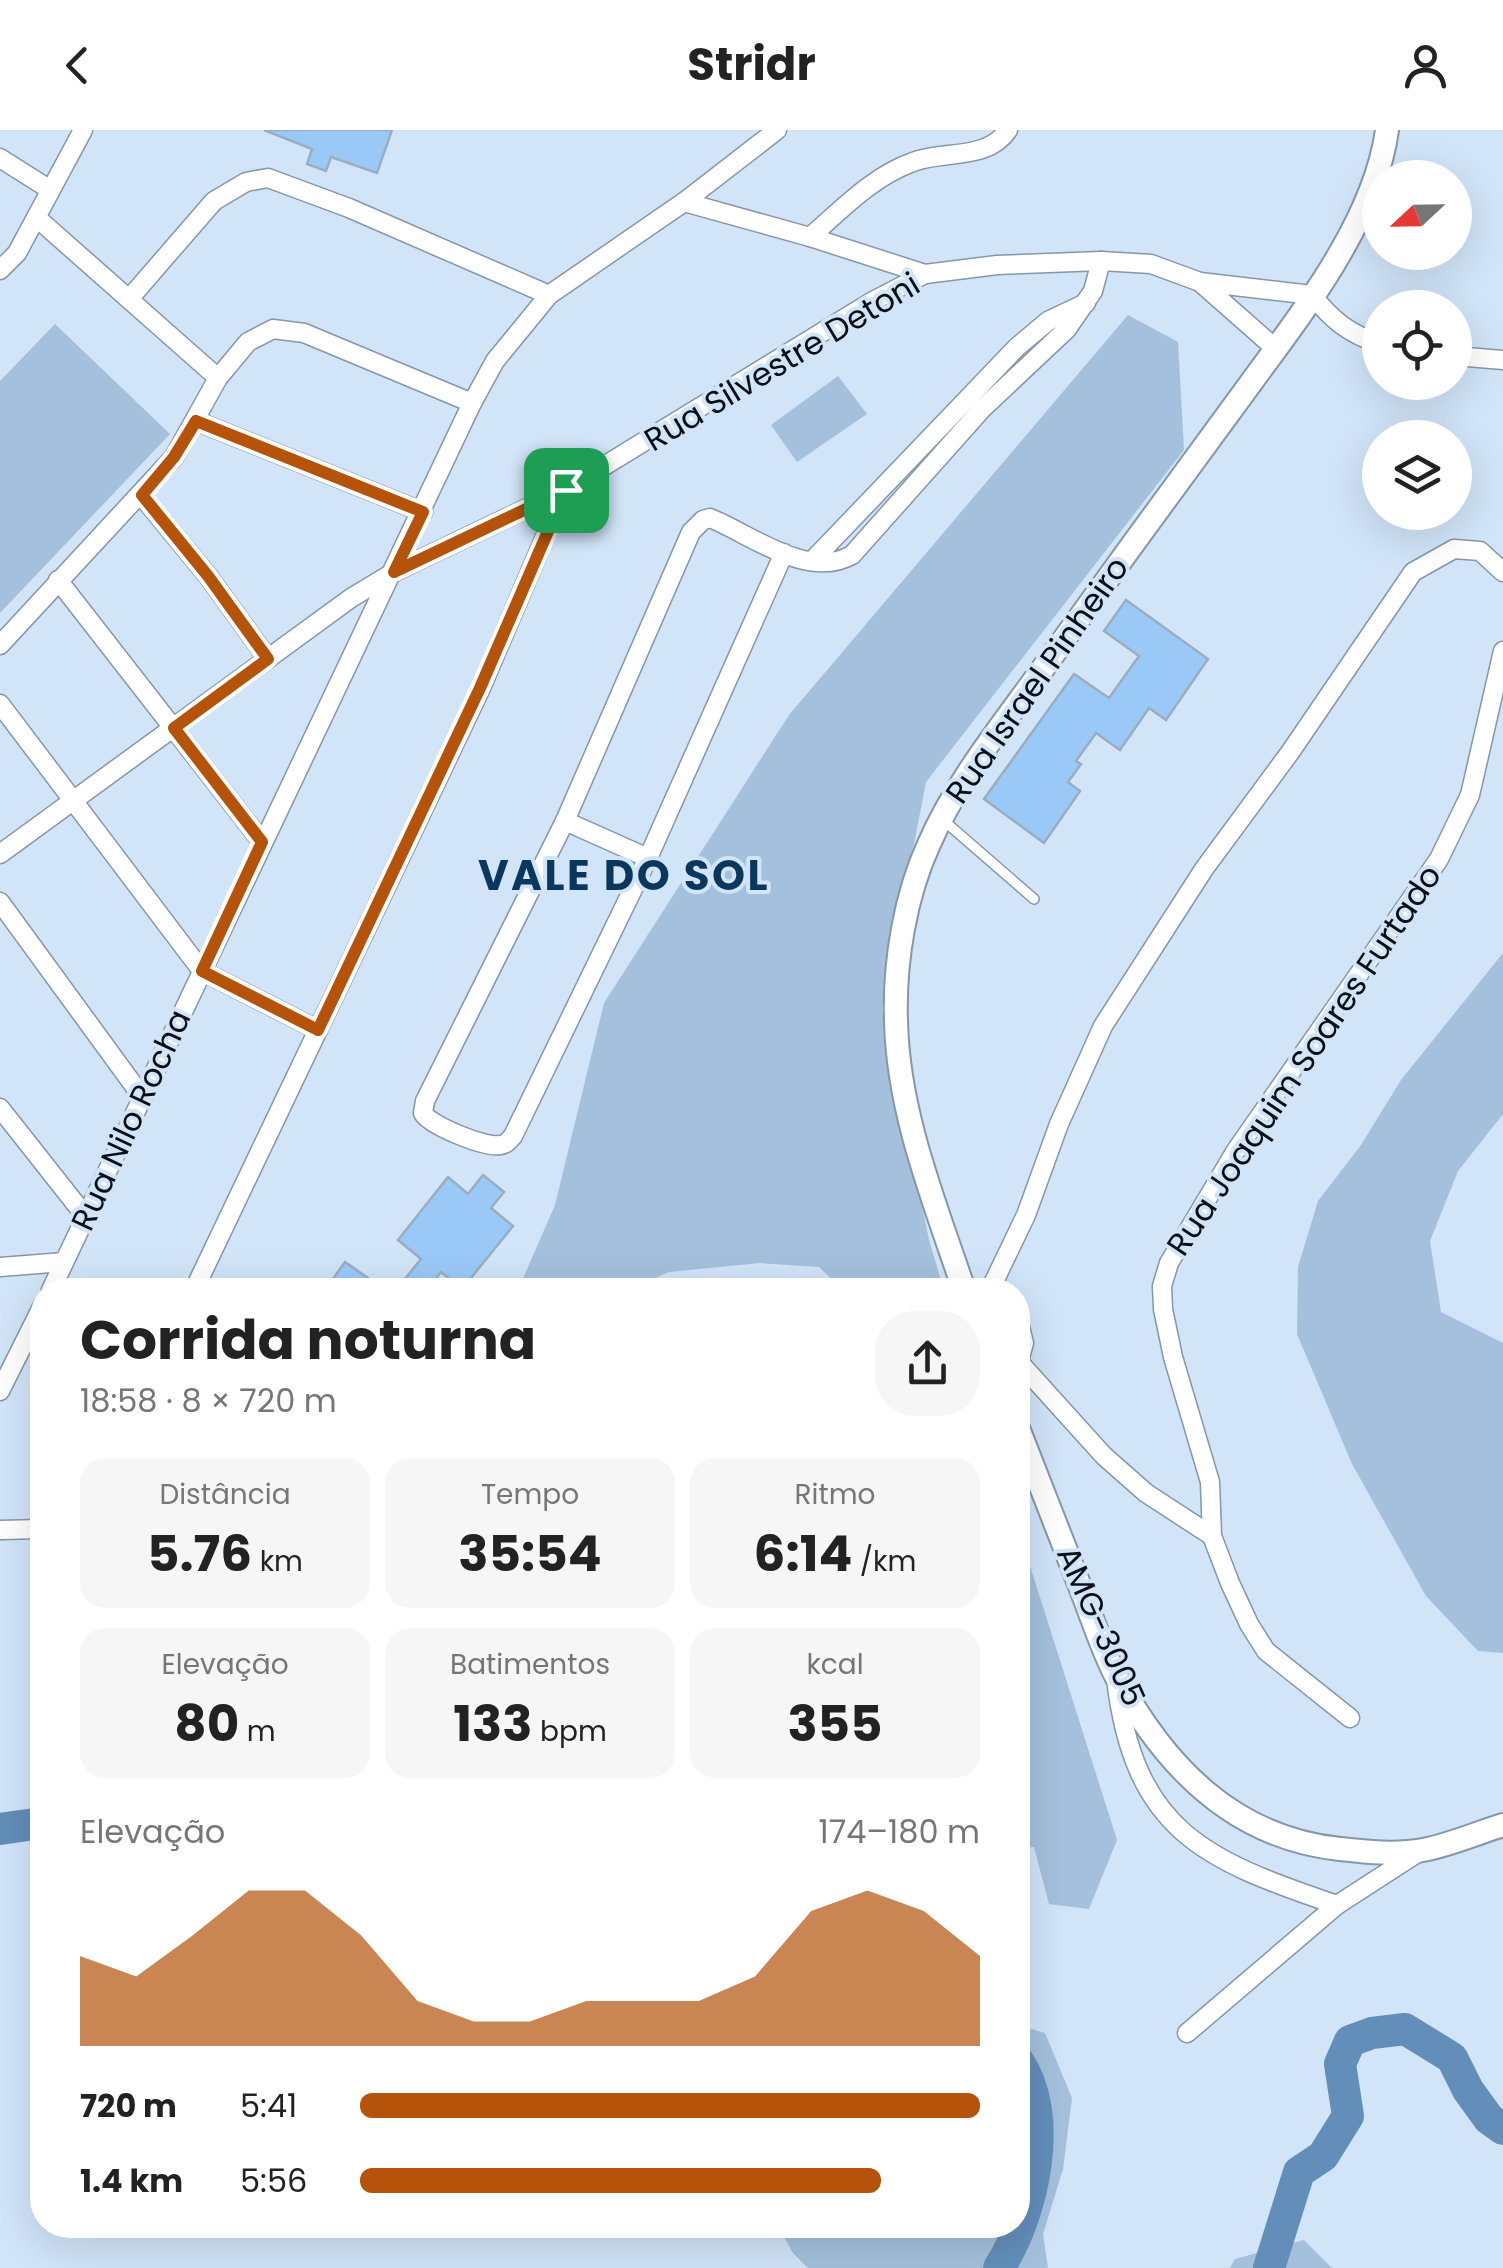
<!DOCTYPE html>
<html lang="pt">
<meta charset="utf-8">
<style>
body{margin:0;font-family:Poppins,sans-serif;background:#f6f6f6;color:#222;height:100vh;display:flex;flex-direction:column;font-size:38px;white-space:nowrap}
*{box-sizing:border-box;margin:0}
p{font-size:32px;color:#767676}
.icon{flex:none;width:55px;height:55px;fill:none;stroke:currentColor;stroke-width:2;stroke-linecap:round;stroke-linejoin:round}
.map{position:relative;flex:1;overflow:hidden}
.details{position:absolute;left:30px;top:1148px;width:1000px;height:960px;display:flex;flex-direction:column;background:#fff;border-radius:40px;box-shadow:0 10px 40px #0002}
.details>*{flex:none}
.needle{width:65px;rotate:248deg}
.buttons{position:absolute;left:1362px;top:30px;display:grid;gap:20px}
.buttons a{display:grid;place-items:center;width:110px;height:110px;border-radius:50%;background:#fff;box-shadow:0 10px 40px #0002;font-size:50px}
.pin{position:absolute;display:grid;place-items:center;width:85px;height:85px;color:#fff;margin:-42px;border-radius:20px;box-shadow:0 5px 15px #0006}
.round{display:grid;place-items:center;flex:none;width:105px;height:105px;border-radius:40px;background:#f6f6f6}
.overview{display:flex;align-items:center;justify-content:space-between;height:170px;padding:0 50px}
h1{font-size:55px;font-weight:700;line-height:75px}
.metrics{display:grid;grid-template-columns:repeat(3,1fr);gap:15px;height:170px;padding:10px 50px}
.metrics div{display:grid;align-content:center;border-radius:25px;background:#f6f6f6;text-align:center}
.metrics b{font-size:50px;font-weight:700}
.metrics small{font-size:28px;font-weight:400}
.metrics p{font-size:28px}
.chart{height:280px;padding:20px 50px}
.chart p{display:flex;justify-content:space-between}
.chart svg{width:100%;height:180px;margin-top:10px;fill:#b45309;opacity:.7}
ul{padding:0 50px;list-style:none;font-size:32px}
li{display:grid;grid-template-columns:160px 120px 1fr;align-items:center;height:75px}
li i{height:25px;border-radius:12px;background:#b45309}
header{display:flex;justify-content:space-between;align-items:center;height:130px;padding:0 50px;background:#fff;font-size:45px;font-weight:700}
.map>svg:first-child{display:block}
.green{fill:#a4c0dc}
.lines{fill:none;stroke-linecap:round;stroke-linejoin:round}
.river{stroke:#628eb9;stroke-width:32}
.building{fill:#9bc9f7;stroke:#9badc0;stroke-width:2.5}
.service-casing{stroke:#8597a9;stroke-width:12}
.minor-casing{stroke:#8597a9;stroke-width:21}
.secondary-casing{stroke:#8597a9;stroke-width:26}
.service{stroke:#fff;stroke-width:9}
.minor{stroke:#fff;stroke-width:18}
.secondary{stroke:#fff;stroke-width:22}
.route-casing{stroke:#fff;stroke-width:20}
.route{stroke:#b45309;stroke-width:12}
.labels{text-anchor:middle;stroke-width:8;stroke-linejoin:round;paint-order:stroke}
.street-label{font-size:32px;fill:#070e14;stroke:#d1e4f8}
.district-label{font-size:42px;font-weight:bold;letter-spacing:2.5px;fill:#0c375c;stroke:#d1e4f8}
</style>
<header><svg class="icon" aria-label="back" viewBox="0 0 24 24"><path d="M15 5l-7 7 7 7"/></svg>Stridr<svg class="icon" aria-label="person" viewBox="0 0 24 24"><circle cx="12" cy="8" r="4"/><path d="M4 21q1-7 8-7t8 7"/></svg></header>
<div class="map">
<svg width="1503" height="2138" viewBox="0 0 1503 2138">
<rect width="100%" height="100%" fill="#d1e4f8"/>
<!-- green -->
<g class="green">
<path d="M1128,185l50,27 6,108 -258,332 -44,228 47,230 15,50h-101l-24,-23 -59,-4 -91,9 -42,18h-109l37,-85 49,-202 185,-288z"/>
<path d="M55,194l115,110 -170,179v-232z"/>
<path d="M838,246l29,38 -70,48 -26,-37z"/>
<path d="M1503,823v161l-45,57 -28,70 11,71 62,31v310l-25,-2 -52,-55 -74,-132 -55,-130 1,-67 20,-66 43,-56 40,-65z"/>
<path d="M1018,1398l99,312 -28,69 -40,-5 -15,-57 -11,1 -5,-23z"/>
<path d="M1018,1895l27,8 27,65 -9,71 -20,65 5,34h-240l-15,-15 -16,-28h241z"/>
<path d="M1304,2110l28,28h-102l5,-9z"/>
</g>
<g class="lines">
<!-- river -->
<g class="river">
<path d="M0,1699l42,-6"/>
<path d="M999,2138c34,-53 57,-152 19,-207"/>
<path d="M1269,2138l30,-96 24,-16 25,-40 -8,-52 10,-23 22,-8 33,-4 47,29 16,32 21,29 14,10"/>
</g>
</g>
<!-- building -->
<g class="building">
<path d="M264,0h128l-15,43 -46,-16 -5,14 -19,-7 5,-15z"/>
<path d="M1126,470l82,59 -42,61 -17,-12 -29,42 -24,-17 -20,28 5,3 -13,18 12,9 -36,52 -60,-44 90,-125 35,24 30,-42 -35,-25z"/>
<path d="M483,1045l21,17 -13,16 22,18 -51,63 -21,-17 -14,18h-31l25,-31 -23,-19 50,-63 20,17z"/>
<path d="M345,1132l40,28h-60z"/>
</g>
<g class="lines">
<!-- service casing -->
<g class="service-casing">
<path id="service" d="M942,689l92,80"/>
</g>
<!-- minor casing -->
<g class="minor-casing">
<g id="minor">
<path d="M0,28l49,31"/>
<path d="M684,72l93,-72"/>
<path d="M37,88l181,160"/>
<path d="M810,107c31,-27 63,-61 103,-75 31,-12 74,-1 95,-32"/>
<path d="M0,140l17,-17 66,-123"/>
<path d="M129,169l85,-98 32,-19 22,-4 81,30 200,87"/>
<path d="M1276,219l-76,-67 112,13c20,25 37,39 68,49"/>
<path d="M1455,226l48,4"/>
<path d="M196,291l227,91"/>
<path d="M141,365l67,81 60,83"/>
<path d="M784,423l-136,305 -135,278c-5,5 -6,8 -13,9 -15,3 -71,-20 -77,-32l2,-12 140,-280 126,-289 12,-12 7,-2c42,17 97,62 142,37l130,-146 85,-80 26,-38 8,-30"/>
<path d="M812,431l205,-214 31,-26 38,-18"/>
<path d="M58,450l204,262"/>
<path d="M0,515l174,-188 44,-79 30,-36 25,-13 31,4 168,70"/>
<path d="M0,574l202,267 116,59"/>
<path d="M565,691l83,37"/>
<path d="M0,724l351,-256 43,-26 171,-82 308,-189 52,-27 72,-9 104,-4 50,3 49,18"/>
<path d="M0,772l143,196"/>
<path d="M0,978l86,109"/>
<path d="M0,1137l64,-5"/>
<path d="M51,1160l421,-887 23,-42 54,-66 135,-93 126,35 115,37"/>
<path d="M194,1160l287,-602 84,-198"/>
<path d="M990,1160l36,-75 33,-91 44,-98 101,-157 87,-118 122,-179 41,-23 26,2 23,21"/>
<path d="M1018,1189l6,24 -6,22"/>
<path d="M1020,1233l84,93 42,37 66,43"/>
<path d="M0,1261l42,-84"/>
<path d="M0,1400l42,-1"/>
<path d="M1116,1549c18,152 88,181 221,226"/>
<path d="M1350,1588l-84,-67 -17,-27 -19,-41 -18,-47 -2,-54 -37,-125 -10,-48 -1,-23 7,-23 66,-111 204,-293 31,-64 33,-144"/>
<path d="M1187,1903l150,-128 82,-53"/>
</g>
</g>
<!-- secondary casing -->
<g class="secondary-casing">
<g id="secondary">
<path d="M964,1160c-29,-87 -66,-176 -68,-269 -2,-58 9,-125 33,-177 28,-64 75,-121 115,-177 69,-96 139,-192 209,-287 52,-71 122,-161 134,-250"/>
<path d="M1018,1298c20,52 41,104 61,156 12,30 22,63 37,92 48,90 117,162 224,173 27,3 56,6 83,1 27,-5 54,-17 80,-25"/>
</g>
</g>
<!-- service -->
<use href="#service" class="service"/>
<!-- minor -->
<use href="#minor" class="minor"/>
<!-- secondary -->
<use href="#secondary" class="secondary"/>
</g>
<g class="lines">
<!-- route casing -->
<g class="route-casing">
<path id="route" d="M196,291l227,91 -29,60 172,-82 -86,198 -162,342 -116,-59 60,-129 -88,-114 94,-69 -60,-83 -66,-81 32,-38z"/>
</g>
<!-- route -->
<use href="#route" class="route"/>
</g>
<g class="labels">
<!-- street labels -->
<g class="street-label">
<text transform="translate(782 232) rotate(-31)" y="11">Rua Silvestre Detoni</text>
<text transform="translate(1037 550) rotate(-55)" y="11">Rua Israel Pinheiro</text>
<text transform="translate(1304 930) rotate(-56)" y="11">Rua Joaquim Soares Furtado</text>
<text transform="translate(131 990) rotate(-65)" y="11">Rua Nilo Rocha</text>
<text transform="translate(1101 1496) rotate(66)" y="11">AMG-3005</text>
</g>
<!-- district labels -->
<g class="district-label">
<text x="624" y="760">VALE DO SOL</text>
</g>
</g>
</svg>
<div class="buttons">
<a><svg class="needle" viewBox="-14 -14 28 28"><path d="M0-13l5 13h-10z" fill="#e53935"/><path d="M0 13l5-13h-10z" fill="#767676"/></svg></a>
<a><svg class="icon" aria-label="locate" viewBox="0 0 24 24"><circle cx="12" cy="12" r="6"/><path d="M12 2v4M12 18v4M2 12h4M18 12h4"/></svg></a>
<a><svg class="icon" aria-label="layers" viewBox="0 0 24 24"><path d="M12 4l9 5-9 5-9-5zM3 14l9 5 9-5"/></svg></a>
</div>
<div class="pin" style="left:566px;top:360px;background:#1e9e55"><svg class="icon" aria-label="arrive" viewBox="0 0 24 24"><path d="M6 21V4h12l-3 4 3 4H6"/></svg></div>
<section class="details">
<div class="overview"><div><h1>Corrida noturna</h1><p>18:58 · 8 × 720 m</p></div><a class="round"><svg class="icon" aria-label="share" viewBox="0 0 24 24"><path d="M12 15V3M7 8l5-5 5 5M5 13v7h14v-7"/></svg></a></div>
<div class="metrics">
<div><p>Distância</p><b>5.76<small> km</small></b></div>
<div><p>Tempo</p><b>35:54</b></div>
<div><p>Ritmo</p><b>6:14<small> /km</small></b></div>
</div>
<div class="metrics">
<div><p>Elevação</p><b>80<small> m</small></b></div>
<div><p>Batimentos</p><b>133<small> bpm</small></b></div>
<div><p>kcal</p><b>355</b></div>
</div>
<div class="chart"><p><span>Elevação</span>174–180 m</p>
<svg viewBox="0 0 160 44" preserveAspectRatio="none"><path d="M0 44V22L10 27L20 17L30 6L40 6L50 17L60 33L70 38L80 38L90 33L100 33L110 33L120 27L130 11L140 6L150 11L160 22V44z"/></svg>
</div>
<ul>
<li><b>720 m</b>5:41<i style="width:100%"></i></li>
<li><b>1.4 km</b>5:56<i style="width:84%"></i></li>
</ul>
</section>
</div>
